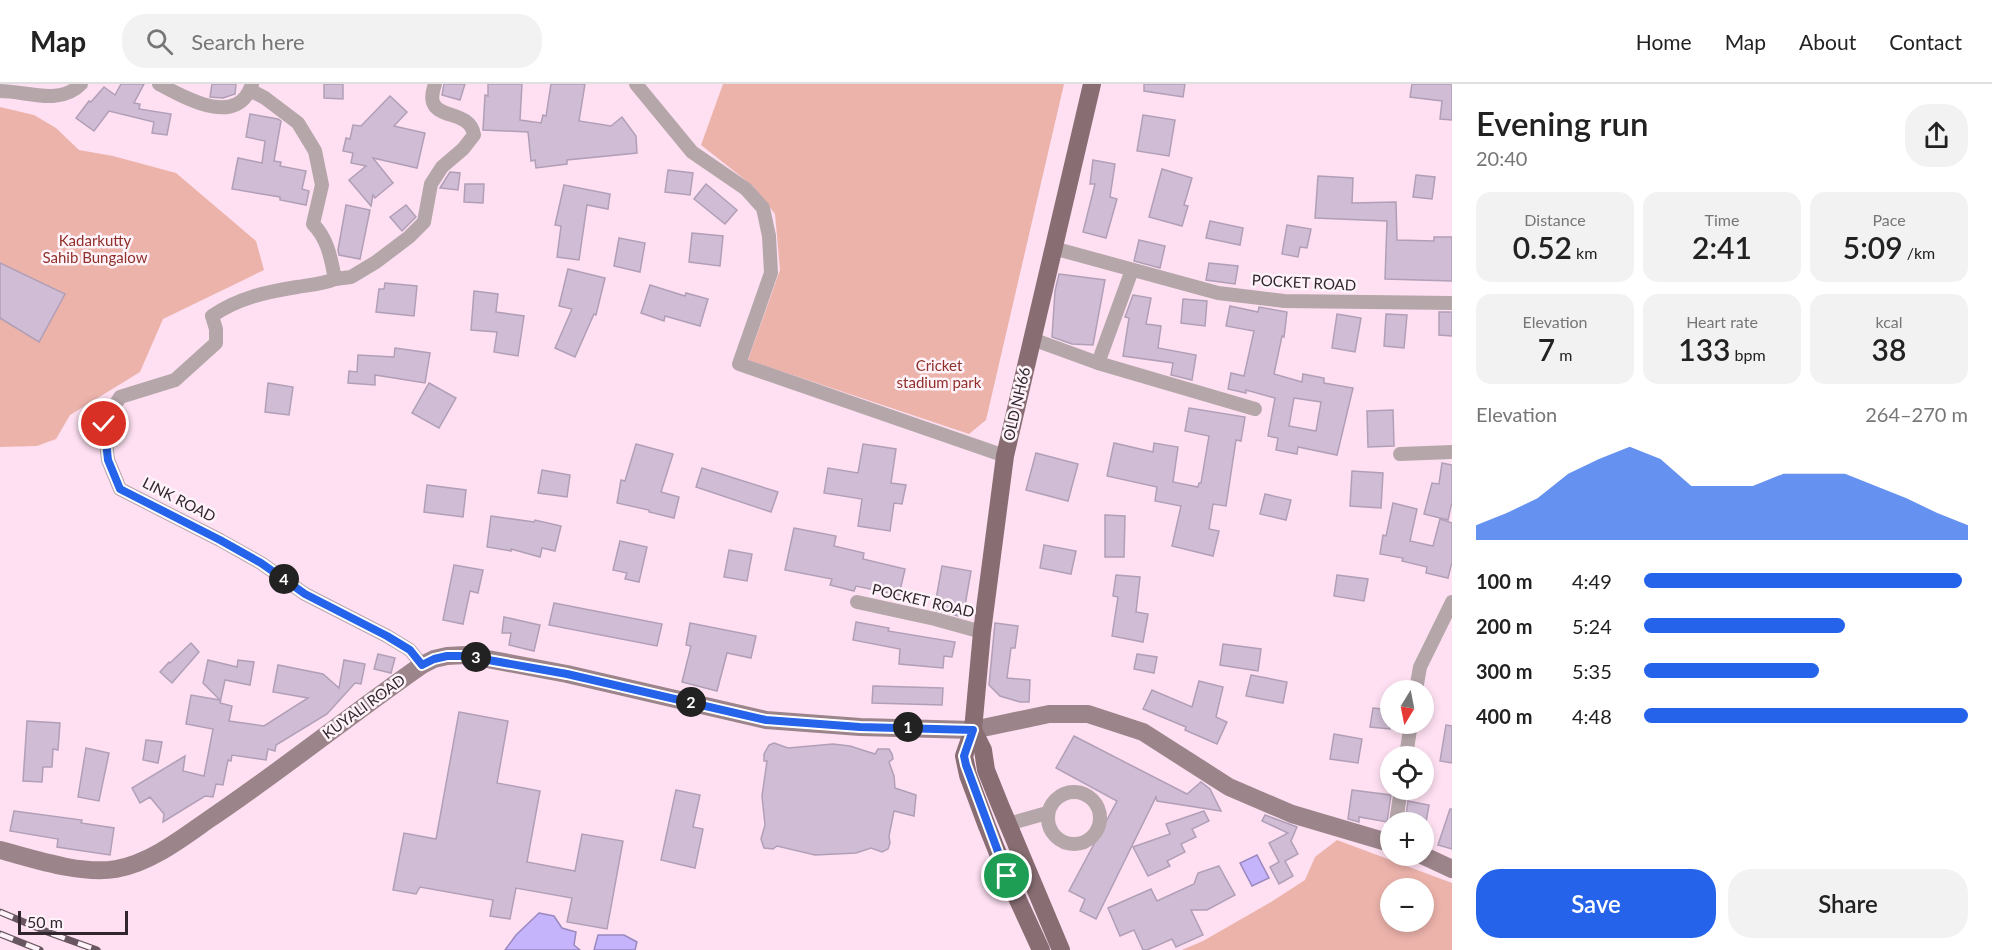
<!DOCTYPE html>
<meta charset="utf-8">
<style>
body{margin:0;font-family:Lato,sans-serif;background:#f2f2f2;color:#222;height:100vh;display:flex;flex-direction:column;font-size:22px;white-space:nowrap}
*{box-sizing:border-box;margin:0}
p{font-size:20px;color:#767676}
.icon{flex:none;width:33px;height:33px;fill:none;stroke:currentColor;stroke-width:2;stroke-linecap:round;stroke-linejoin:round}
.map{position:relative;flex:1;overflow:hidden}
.sheet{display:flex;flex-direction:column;background:#fff;width:540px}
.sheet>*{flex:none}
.needle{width:39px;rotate:190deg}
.controls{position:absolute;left:1380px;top:596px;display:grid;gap:12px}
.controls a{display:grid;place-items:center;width:54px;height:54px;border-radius:50%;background:#fff;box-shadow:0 3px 9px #0003;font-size:30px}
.scale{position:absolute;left:18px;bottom:15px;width:110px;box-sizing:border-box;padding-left:6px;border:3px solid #31262d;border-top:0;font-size:16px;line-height:21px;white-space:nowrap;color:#31262d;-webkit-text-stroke:4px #fff3fa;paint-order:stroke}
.pin{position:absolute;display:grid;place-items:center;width:51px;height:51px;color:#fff;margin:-26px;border:3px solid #fff;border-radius:50%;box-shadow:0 2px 6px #0007}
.km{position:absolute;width:30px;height:30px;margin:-15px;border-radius:50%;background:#222;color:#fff;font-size:16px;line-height:30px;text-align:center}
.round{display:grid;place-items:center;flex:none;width:63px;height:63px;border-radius:24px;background:#f2f2f2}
.head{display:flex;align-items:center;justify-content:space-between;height:102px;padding:0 24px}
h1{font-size:33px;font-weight:600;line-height:45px}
.metrics{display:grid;grid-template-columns:repeat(3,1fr);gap:9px;height:102px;padding:6px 24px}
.metrics div{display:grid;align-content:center;border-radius:15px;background:#f2f2f2;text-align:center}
.metrics b{font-size:30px;font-weight:600}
.metrics small{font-size:16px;font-weight:400}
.metrics p{font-size:16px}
.chart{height:168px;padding:12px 24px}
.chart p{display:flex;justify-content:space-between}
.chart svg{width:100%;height:108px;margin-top:6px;fill:#2563eb;opacity:.7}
.action{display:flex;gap:12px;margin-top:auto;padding:12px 24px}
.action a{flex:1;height:69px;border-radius:24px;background:#2563eb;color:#fff;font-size:24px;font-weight:600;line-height:69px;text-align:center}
.action a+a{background:#f2f2f2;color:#222}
ul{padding:0 24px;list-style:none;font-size:20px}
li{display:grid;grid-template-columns:96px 72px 1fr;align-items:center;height:45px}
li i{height:15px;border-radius:8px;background:#2563eb}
header{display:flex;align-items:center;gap:36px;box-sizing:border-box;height:84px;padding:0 30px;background:#fff;border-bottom:2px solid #e0e0e0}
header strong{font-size:28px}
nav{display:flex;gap:33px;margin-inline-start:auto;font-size:21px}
.search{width:420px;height:54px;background:#f2f2f2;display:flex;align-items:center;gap:15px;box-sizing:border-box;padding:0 21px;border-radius:24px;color:#767676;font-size:22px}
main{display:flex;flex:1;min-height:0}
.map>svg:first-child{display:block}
.green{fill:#ecb3ab;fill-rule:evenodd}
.water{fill:#c5b3fc;stroke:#9989be;stroke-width:1.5}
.building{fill:#d0bdd5;stroke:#b19fb7;stroke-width:1.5;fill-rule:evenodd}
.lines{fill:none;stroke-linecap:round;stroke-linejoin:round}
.street{stroke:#b5a6a9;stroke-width:14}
.secondary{stroke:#9b858a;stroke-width:18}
.primary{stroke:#886e73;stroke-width:18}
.rail-casing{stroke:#685761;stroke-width:7}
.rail{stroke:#fff3fa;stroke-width:4.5;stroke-dasharray:14;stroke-linecap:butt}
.route-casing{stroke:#fff;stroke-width:12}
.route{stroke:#2563eb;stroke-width:8}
.labels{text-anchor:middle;stroke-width:5;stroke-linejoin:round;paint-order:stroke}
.park-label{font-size:15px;fill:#91302a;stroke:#fff3fa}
.street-label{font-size:15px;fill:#31262d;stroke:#fff3fa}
</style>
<header>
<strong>Map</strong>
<div class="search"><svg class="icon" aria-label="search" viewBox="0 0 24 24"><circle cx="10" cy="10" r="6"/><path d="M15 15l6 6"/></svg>Search here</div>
<nav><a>Home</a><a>Map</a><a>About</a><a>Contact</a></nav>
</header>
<main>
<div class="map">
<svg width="1452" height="866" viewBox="0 0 1452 866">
<rect width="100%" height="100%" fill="#fee0f2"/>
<!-- green -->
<g class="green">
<path d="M723,0h341l-78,336 -17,14 -221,-74 32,-90 -5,-56 -22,-28 -52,-41z"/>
<path d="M0,23l34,8 22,13 23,22 34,6 63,17 80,68 8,29 -101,49 -23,53 -70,43 -14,24 -19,7 -37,1z"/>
<path d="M1337,756l115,43v67h-270l21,-9 68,-39 34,-22 10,-23zM1390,804h34v33h-34z"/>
</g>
<!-- water -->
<g class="water">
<path d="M1257,771l12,23 -17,8 -12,-23z"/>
<path d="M539,829l15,3 8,12 14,4 -2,13 6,5h-75l11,-15z"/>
<path d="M598,851h26l13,7 -2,8h-41z"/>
</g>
<!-- building -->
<g class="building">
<path d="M121,0h23l-10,19 6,1 -1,5 32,5 -4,21 -15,-2 2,-11 -45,-11 -15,20 -18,-13 13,-17 2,1 13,-15 11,8z"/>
<path d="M212,0h24l-1,10 -12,4 -13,-1z"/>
<path d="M324,0h19v15l-19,-1z"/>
<path d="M444,0h21l-5,16 -18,-5z"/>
<path d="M488,0h34l-2,36 21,3 2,-8 3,1 5,-32h34l-6,37 32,5 11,-9 14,19 1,17 -70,7v4l-31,4 -1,-8 -4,1 -3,-29 -45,-2 2,-35 3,1z"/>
<path d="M1144,0h41l-2,13 -39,-6z"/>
<path d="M1412,0h40v36l-12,-1 2,-18 -32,-4z"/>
<path d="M390,12l17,16 -13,14 31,7 -8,35 -44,-10 20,25 -18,15 -2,-3 -2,11 -22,-26 17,-14 -15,-3 2,-10 -10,-2 3,-13 4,1 3,-14 8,1z"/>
<path d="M250,30l28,5 3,2 -7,40 7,1 -1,4 26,5 -4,18 7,2 -3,14 -26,-5v-3l-48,-8 6,-31 24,5 3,-22 -19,-4z"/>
<path d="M1143,31l32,5 -6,36 -32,-5z"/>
<path d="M1093,76l22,4 -5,33 7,2 -11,39 -23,-6 12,-48h-5z"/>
<path d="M1162,85l30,9 -8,27 4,1 -6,20 -33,-9z"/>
<path d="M668,86l25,3 -3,22 -25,-3z"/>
<path d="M450,88l10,1 -2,17 -18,-2z"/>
<path d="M1416,91l19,2 -3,22 -19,-2z"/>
<path d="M1318,92l35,2 -1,25 44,-1 1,38 37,1v-4h18v44l-67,-2 2,-58 -72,-3z"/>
<path d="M465,100h19l-1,19 -19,-1z"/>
<path d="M706,100l31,26 -12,14 -31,-25z"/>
<path d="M564,101l46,9 -2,15 -21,-4 -8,55 -22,-3 4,-31 -6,-1z"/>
<path d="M346,121l24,5 -10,49 -21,-4 -1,-5z"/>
<path d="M406,121l10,12 -14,14 -12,-14z"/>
<path d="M1210,137l33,7 -3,17 -34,-7z"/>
<path d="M1287,141l24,4 -4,19 -7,-1 -2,10 -16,-3z"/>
<path d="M692,149l31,3 -3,30 -31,-4z"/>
<path d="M619,154l26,5 -5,29 -26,-6z"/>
<path d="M1139,156l26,6 -5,22 -26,-7z"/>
<path d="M0,179l65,31 -26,48 -39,-24z"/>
<path d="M1209,179l29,3 -3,18 -29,-4z"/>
<path d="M568,185l37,9 -9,37 -2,-1 -19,43 -20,-9 17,-39 -13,-3z"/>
<path d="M1059,190l46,6 -12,65 -21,-1 -20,-7 3,-46z"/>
<path d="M385,199l32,3 -3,30 -38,-4 3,-23h5z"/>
<path d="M650,201l35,11 1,-3 22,6 -8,27 -35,-10 -1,5 -23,-8z"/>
<path d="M474,207l24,3 -2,18 28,4 -6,40 -24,-4 3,-20 -26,-2z"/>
<path d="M1133,211l18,3 -5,26 15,2 -3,22 38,7 -4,25 -21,-5 2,-12 -50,-7 6,-38 -4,-1z"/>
<path d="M1183,215l24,2 -2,25 -24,-3z"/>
<path d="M1230,222l28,6 1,-5 28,5 -3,25 -2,-1 -8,38 28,8 1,-8 21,4v5l29,5 -16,67 -39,-8 -1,7 -21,-4 2,-12 -10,-2 7,-38 -29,-8v3l-18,-4 3,-16 13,3 10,-45 -28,-5zM1294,314l27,4 -5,29 -27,-5z"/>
<path d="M1439,228h13v24l-13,-1z"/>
<path d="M1337,230l24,4 -6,34 -23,-4z"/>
<path d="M1386,230l21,1 -3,33 -20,-2z"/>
<path d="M395,264l35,5 -5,30 -50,-8v10l-27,-2 1,-12 8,1 1,-17 36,2z"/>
<path d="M268,299l25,4 -4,28 -24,-3z"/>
<path d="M429,299l27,15 -17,30 -27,-15z"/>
<path d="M1189,324l56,9 -4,24 -5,-1 -10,66 -13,-2 -4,25 10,2 -6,25 -41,-10 9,-40 -26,-5 2,-14 -50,-11 7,-33 39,9 1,-9 24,4 -5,35 25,5 1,-4h2l8,-47 -24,-5z"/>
<path d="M1393,326l1,36 -26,1 -1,-36z"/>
<path d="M636,360l37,10 -12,38 18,5 -5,21 -25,-6v-2l-32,-7 4,-23 4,1z"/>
<path d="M863,360l33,5 -5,34 15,2 -4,19 -8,-1 -4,28 -32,-5 4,-27 -38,-6 4,-25 30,5z"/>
<path d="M1036,369l42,11 -10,37 -42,-11z"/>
<path d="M1442,379l10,2v37l-4,18 -24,-6 8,-31 7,1z"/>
<path d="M702,384l76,24 -7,20 -75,-25z"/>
<path d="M542,386l28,5 -3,22 -29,-4z"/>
<path d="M1352,387l31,2 -2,35 -31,-2z"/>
<path d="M427,401l39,5 -3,27 -39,-5z"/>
<path d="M1265,410l26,6 -5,20 -26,-6z"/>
<path d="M1393,419l24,6 -7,32 23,5 7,-27 12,4v39l-4,16 -22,-5 1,-6 -25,-6 1,-3 -23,-4 3,-19 3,1z"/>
<path d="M1105,431l20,1 -1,41h-19z"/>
<path d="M491,432l43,6 1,-2 26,6 -6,25 -13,-3 -2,9 -29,-8v2l-24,-4z"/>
<path d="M794,444l42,8 -2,10 30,7 -1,6 42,10 -6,26 -43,-9 -2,5 -24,-6 2,-6 -47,-9z"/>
<path d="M620,457l27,6 -8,35 -14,-3 2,-6 -14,-3z"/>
<path d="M1044,461l32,6 -5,23 -31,-6z"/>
<path d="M729,466l23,4 -5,27 -23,-4z"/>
<path d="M454,481l29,5 -5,23 -8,-2 -7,33 -20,-4z"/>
<path d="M942,482l29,5 -8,46 -29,-7z"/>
<path d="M1116,491l24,2 -4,35 12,2 -5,28 -31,-6 6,-39 -5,-1z"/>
<path d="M1337,491l31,4 -4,22 -30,-5z"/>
<path d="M554,519l108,21 -5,22 -108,-21z"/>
<path d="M504,533l36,8 -6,26 -25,-6 2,-12h-9z"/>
<path d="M856,538l33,6 -1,3 67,11 -3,15 -8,-1 -1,12 -44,-4 1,-15 -47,-9z"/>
<path d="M690,539l66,13 -5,22 -24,-5 -10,38 -35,-9 9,-36 -5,-1z"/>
<path d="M995,539l23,3 -3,22h-4l-4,30 23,2 -1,22h-9l-20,-6 -11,-11z"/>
<path d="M191,559l8,9 -27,31 -12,-11 9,-10 1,1z"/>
<path d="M1223,560l38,5 -3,22 -38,-6z"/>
<path d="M378,570l17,4 -4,15 -17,-4z"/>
<path d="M1137,570l20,3 -3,16 -20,-4z"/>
<path d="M208,576l29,7 1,-7 16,2 -4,23 -25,-5 -5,23 12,3 -3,15 35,5 44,-28 -35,-6 5,-27 45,9 16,14 5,-28 21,4 -4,20 -6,-1 -28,31 -51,31 -1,6 -7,-2 -2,11 -34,-5 -1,6 -3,-1 -5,25 -7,-1 -3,13 -8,-1 -42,26 1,-8 -14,-17 -10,6 -8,-15 53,-32 -2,15 21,5 9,-47 -27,-5 5,-29 29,5 -17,-17z"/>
<path d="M1251,591l36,7 -4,21 -37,-7z"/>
<path d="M1199,597l24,6 -7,30 11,5 -10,22 -32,-14 1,-3 -43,-18 9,-19 40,17z"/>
<path d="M873,602l70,2 -1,17 -70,-2z"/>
<path d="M1373,624l17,2v19l-20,-2z"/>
<path d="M459,628l49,9 -11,62 43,8 -13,71 48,9 7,-37 41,7 -16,88 -40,-7 5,-24 -56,-10 -6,31 -20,-3 3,-16 -73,-13 -4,7 -23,-4 11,-57 32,6z"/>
<path d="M27,637l33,2 -2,27 -5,-1 -1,18h-9l-1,15 -19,-1z"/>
<path d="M1446,641l6,1v37l-12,-2z"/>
<path d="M1334,650l28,5 -4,24 -28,-4z"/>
<path d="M1074,652l113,58 14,-12 9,7 11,22 -64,-10 -1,-4 -60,122 -16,-8 5,-12 -16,-8 48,-90 -61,-33z"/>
<path d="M146,656l16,2 -4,21 -15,-3z"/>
<path d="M774,659l14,5 45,-4 17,2 25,8 3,-5h11l3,5 1,5 -4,3 5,14 1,12 21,7 -2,21 -20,-5 -5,25 1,7 -2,6 -6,3 -11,-4 -15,5 -41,2 -38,-9 -4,3 -9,-1 -3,-9 4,-14 -3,-29 5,-35h-3v-7l5,-9z"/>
<path d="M86,664l23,5 -10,48 -21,-4z"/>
<path d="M676,706l24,5 -7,32 10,2 -8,39 -34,-8z"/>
<path d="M1352,706l39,5 -4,27 -28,-5v5l-11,-3z"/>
<path d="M1408,717l21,4 -3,17h-21z"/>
<path d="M1450,725h2v40l-14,-4z"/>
<path d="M14,727l68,9 -1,3 33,5 -4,27 -53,-8 1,-8 -48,-8z"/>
<path d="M1204,727l5,10 -17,8 4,8 -15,7 4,8 -18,9 3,5 -22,10 -15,-29 37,-13 -4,-10z"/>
<path d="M1265,731l32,12 -6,14 7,13 -13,7 8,15 -14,8 -9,-17 9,-5 -10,-19 19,-10 -26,-12z"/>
<path d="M1219,782l16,29 -28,15h-16l12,25 -27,12 -4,-8 -25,11h-4l-9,-20 -14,6 -12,-28 43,-19 6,12 37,-17 4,-11z"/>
</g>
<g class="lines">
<!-- street -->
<g class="street">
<path d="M159,0c28,15 79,44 93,0"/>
<path d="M636,0l56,68 54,37 17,19 6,28 2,37 -32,91 266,92"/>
<path d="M250,6l15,8 33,25 17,28 7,34 -9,39c15,15 18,35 22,55 -12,5 -25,6 -38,8 -31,5 -59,11 -85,29l4,13v14l-41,37 -55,17 -16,27 4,36 12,29 100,51 41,23 44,31 82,42 23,14 12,15"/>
<path d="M0,7c27,0 60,15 81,-7"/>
<path d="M1053,164l165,45 66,8 168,2"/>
<path d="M335,195l16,-2 25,-15 33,-25 15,-15 7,-38 11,-17 21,-18 11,-14c-4,-30 -54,-10 -39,-51"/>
<path d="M1032,255l66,24 157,46"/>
<path d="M1098,279l34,-93"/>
<path d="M1400,370l52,-2"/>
<path d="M857,518l78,17 47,13"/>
<path d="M1416,606l4,-23 32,-65"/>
<path d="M1406,672l5,-33"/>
<circle cx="1074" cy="734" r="26"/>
<path d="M1396,738l5,-33"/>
<path d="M1008,740l39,-11"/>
</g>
<!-- secondary -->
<g class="secondary">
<path d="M0,766c34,9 81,25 116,19 34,-6 65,-30 92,-49 73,-49 142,-105 214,-155l12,-6 13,-3 19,-1 101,19 199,46 94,7 113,3 76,-16h39l55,18 86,55 63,27 98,29"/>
<path d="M1422,771l30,14"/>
</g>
<!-- primary -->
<g class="primary">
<path d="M973,646l10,20 3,20 14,35 61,145"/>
<path d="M1041,866l-34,-74 -20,-50 -19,-51 -4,-19 9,-26 9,-98 23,-176 87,-372"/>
</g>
<!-- rail casing -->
<g class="rail-casing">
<g id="rail">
<path d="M0,828l50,21 47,17"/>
<path d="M0,850l40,16"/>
</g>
</g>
<!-- rail -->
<use href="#rail" class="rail"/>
</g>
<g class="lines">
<!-- route casing -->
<g class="route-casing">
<path id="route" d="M104,340l4,36 12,29 100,51 41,23 44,31 82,42 23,14 12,15 12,-6 13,-3h19l101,18 199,46 94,7 113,3 -9,26 2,9 41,111"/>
</g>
<!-- route -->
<use href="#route" class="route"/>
</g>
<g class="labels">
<!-- park labels -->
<g class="park-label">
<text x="95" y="162">Kadarkutty<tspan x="95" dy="17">Sahib Bungalow</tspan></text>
<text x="939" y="287">Cricket<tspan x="939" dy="17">stadium park</tspan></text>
</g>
<!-- street labels -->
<g class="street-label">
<text transform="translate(1304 199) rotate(3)" y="5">POCKET ROAD</text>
<text transform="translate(1017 320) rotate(-77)" y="5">OLD NH66</text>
<text transform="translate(179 416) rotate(27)" y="5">LINK ROAD</text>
<text transform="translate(923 517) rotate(13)" y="5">POCKET ROAD</text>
<text transform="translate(364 623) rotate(-36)" y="5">KUYALI ROAD</text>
</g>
</g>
</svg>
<div class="controls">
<a><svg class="needle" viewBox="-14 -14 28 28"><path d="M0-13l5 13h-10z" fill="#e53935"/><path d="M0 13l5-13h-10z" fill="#767676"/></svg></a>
<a><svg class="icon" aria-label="locate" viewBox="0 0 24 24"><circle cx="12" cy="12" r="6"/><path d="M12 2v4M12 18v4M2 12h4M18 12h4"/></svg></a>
<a>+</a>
<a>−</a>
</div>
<div class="scale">50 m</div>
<div class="pin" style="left:1007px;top:792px;background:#1e9e55"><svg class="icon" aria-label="arrive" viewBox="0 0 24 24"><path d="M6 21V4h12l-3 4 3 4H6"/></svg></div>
<div class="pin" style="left:104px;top:340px;background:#d93025"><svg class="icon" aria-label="check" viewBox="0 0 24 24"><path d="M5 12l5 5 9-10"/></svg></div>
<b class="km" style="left:908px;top:643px">1</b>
<b class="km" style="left:691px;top:618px">2</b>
<b class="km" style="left:476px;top:573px">3</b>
<b class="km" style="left:284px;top:495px">4</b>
</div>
<section class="sheet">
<div class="head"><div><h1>Evening run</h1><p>20:40</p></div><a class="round"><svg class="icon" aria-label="share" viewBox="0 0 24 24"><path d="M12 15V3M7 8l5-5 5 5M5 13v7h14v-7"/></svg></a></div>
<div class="metrics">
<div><p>Distance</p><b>0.52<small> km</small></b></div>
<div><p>Time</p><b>2:41</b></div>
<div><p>Pace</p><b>5:09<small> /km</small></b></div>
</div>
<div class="metrics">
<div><p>Elevation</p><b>7<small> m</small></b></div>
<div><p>Heart rate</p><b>133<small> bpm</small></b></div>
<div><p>kcal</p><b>38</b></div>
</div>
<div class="chart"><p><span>Elevation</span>264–270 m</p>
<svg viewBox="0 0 160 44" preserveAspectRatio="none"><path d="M0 44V38L10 33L20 27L30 17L40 11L50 6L60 11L70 22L80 22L90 22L100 17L110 17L120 17L130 22L140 27L150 33L160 38V44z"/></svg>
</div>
<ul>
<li><b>100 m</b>4:49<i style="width:98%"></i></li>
<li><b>200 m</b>5:24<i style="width:62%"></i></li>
<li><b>300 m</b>5:35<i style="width:54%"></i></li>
<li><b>400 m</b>4:48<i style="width:100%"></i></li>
</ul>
<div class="action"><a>Save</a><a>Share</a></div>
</section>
</main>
